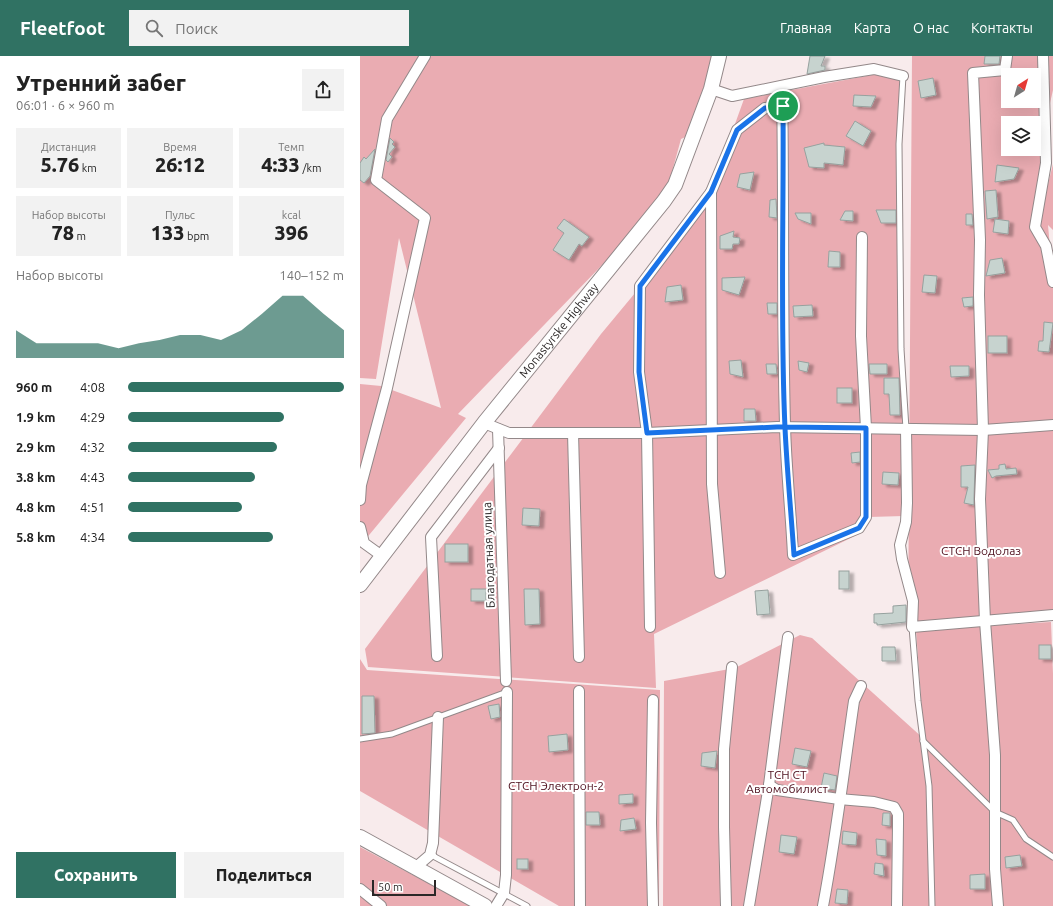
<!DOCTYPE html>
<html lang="ru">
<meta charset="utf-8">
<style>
body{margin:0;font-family:Ubuntu,sans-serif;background:#f2f2f2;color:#222;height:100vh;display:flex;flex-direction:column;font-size:15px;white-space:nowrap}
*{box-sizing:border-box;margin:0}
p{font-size:13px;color:#767676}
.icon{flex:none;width:22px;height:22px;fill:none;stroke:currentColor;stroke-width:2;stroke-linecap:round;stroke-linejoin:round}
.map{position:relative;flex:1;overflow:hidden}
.panel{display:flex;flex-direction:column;background:#fff;width:360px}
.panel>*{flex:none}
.needle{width:26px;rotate:37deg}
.buttons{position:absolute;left:641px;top:12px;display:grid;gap:8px}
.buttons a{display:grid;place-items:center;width:40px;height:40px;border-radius:0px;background:#fff;box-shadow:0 4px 16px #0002;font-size:20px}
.scale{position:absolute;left:12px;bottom:10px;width:64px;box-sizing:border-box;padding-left:4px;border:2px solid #2b2727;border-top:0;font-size:11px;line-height:14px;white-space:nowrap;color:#2b2727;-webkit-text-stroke:3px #fff;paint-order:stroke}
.pin{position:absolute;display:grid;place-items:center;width:34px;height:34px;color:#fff;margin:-17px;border:2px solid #fff;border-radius:50%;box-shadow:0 1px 4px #0007}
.round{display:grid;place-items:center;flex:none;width:42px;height:42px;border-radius:0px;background:#f2f2f2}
.summary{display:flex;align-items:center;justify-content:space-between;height:68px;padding:0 16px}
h1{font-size:22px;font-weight:800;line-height:30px}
.metrics{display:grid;grid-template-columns:repeat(3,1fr);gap:6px;height:68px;padding:4px 16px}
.metrics div{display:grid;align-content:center;border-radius:0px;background:#f2f2f2;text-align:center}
.metrics b{font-size:20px;font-weight:800}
.metrics small{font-size:11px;font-weight:400}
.metrics p{font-size:11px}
.chart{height:112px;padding:8px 16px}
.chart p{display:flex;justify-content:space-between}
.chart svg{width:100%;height:72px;margin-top:4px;fill:#307263;opacity:.7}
.primary-button{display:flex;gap:8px;margin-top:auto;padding:8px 16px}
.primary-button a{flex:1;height:46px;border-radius:0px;background:#307263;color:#fff;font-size:16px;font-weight:800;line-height:46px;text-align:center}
.primary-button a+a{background:#f2f2f2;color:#222}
ul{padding:0 16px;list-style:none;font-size:13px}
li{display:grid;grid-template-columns:64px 48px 1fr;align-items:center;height:30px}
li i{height:10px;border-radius:5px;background:#307263}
header{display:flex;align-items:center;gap:24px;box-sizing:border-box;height:56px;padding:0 20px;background:#307263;color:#fff}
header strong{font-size:19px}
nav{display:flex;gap:22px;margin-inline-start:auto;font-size:14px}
.search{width:280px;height:36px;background:#f2f2f2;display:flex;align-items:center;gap:10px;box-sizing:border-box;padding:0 14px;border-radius:0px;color:#767676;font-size:15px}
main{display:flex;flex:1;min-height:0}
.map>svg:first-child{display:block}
.green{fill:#eaacb2;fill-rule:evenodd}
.building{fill:#c7d3cf;stroke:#96a19e;filter:url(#shadow)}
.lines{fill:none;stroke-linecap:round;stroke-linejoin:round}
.service-casing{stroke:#938889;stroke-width:7}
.minor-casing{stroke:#938889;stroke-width:12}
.secondary-casing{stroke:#938889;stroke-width:16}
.service{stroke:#fff;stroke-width:5}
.minor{stroke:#fff;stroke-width:10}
.secondary{stroke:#fff;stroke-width:14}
.route-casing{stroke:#fff;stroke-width:8}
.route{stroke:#1a73e8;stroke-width:5}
.labels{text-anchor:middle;stroke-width:4;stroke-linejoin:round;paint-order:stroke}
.street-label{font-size:12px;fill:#2b2727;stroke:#fff}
.park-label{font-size:12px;fill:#4d0f1d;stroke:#fff}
</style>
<header>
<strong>Fleetfoot</strong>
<div class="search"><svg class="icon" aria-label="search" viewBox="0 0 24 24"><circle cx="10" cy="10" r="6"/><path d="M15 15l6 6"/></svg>Поиск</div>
<nav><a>Главная</a><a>Карта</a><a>О нас</a><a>Контакты</a></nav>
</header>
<main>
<section class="panel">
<div class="summary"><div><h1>Утренний забег</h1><p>06:01 · 6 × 960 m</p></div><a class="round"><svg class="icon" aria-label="share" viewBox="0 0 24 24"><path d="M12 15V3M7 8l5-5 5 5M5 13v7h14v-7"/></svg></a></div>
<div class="metrics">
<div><p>Дистанция</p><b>5.76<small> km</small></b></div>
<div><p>Время</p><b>26:12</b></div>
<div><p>Темп</p><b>4:33<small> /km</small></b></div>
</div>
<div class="metrics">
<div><p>Набор высоты</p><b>78<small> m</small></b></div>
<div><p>Пульс</p><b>133<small> bpm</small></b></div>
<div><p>kcal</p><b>396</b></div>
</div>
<div class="chart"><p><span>Набор высоты</span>140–152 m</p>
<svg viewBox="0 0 160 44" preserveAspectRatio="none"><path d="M0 44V27L10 35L20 35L30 35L40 35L50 38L60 35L70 33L80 30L90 30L100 33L110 27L120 17L130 6L140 6L150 17L160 27V44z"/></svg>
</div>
<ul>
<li><b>960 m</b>4:08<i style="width:100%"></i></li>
<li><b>1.9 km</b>4:29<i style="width:72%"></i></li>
<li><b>2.9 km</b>4:32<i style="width:69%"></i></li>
<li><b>3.8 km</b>4:43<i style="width:59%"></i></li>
<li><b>4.8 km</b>4:51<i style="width:53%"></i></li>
<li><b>5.8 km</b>4:34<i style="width:67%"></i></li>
</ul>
<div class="primary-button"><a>Сохранить</a><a>Поделиться</a></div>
</section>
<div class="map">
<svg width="693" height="850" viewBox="0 0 693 850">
<defs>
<filter id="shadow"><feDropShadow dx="4.5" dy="2.5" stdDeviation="1" flood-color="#0004"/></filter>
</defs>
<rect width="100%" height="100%" fill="#f8ebec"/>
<!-- green -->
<g class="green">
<path d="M0,0h354l-22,78 -11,5 -17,62 -206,213 8,4 -106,128v-162l21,2 60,22 -42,-170 -23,141 -16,-1z"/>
<path d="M552,0h141v34l-13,57 5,49 8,-32v66l-5,-5 5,57v341v-2l-145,6zM648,19h26v26h-26zM648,67h26v26h-26z"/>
<path d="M517,18l23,5 4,437 -35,1 -8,16 -207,101 2,54 -288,-21 -3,-18 236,-315 103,-124 40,-111z"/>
<path d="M691,566l2,52v232h-390l1,-225 71,-13 65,-33 12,3 112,101 -8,-109z"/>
<path d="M0,603l7,11 293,20 -1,216h-100l-199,-115z"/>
<path d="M0,791l111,59h-111z"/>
</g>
<!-- building -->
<g class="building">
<path d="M450,0h15l-4,10h4v4l-18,4z"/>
<path d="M625,0h15l-1,8h-15z"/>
<path d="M573,22l3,17 -15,3 -3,-17z"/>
<path d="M494,39l22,1 -5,11 -18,-1z"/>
<path d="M495,65l16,10 -8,15 -17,-10z"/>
<path d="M30,82l4,4 -2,2 3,3 -6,7 3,3 -4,5 -2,-2z"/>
<path d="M464,87v2l21,2 -2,18 -19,-2v5l-15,-1 -5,-19z"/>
<path d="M15,93l-5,27 -6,7 -4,-3v-17l4,-6 2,2z"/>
<path d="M637,109l22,3 -5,11 -19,3z"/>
<path d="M394,116l-4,18 -13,-3 3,-13z"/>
<path d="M636,134l2,27 -11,2 -2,-28z"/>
<path d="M416,143l1,19 -8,-1 1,-17z"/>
<path d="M516,154h20v13h-15z"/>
<path d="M485,155h8v10l-13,-1z"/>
<path d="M435,157h16v11l-13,-5z"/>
<path d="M606,158h6l1,11h-7z"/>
<path d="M204,163l25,18 -7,9 -3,-2 -10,16 -16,-10 11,-17 -7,-5z"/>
<path d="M635,163l14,2 -1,13 -15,-2z"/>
<path d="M374,175l-1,6 7,1 -1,6h-6l-1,5h-12v-13z"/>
<path d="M469,195l11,1v15h-12z"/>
<path d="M642,202l3,15 -19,3 4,-16z"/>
<path d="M564,219l13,1 -2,17 -13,-1z"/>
<path d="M385,221l-6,18 -17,-5v-12z"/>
<path d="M321,229l2,15 -18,2 2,-15z"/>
<path d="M613,241v9l-9,1 -2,-9z"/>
<path d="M407,247h10v11h-9z"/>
<path d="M452,249l1,11 -19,1 -1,-11z"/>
<path d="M684,266l9,1 -4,29 -11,-1 1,-10h4z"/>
<rect x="628" y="280" width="19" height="17"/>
<path d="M381,304l2,17 -13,-3 -1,-13z"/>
<path d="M438,305l11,2 -2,9 -8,-2z"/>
<path d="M406,308h10l1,10h-10z"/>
<path d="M509,308h18v10h-17z"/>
<path d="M590,310h19v10l-18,1z"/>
<path d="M524,322h15l1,37h-10l-1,-21h-5z"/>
<rect x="477" y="332" width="15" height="15"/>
<path d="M384,353h11l1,12h-12z"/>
<path d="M500,396v10l-8,1 -1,-10z"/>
<path d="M645,408l1,5 10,-1 1,6 -21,2 -4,2 -4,-8 11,-1v-4z"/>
<path d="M615,409l-1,34v6l-10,-2 4,-16h-7v-21z"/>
<path d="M523,416l16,1 -1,12 -16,-1z"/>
<path d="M163,452l17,1 -1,17 -17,-1z"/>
<rect x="85" y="488" width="23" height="18"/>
<rect x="479" y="515" width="10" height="18"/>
<rect x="111" y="533" width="15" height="12"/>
<path d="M164,533h15l1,35 -15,1z"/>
<path d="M408,534l2,24 -13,1 -2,-24z"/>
<path d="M546,549v17l-29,3v-2h-3v-9l19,-1v-7z"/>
<rect x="679" y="589" width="12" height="14"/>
<path d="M522,591h13l1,14h-14z"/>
<path d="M2,640h12l1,37 -13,1z"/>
<path d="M139,648l1,13 -9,2 -3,-13z"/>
<path d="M207,678l1,16 -19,2 -1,-16z"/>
<path d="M435,692l16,3 -4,16 -15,-3z"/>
<path d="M357,695l-2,17 -14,-2 1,-13z"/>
<path d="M464,717l13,3 -2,14 -14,-2z"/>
<path d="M273,738v9l-14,1v-9z"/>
<path d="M226,756h13l1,13h-14z"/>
<path d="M523,757h7v13l-8,-1z"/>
<path d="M274,762l2,11 -16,2 1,-11z"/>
<path d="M483,775l14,2 -1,12 -14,-1z"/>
<path d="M421,779l16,2 -3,17 -15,-2z"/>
<path d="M516,783l10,1v16l-9,-1z"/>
<path d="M660,799l2,11 -16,2 -1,-11z"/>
<rect x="157" y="803" width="11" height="10"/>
<path d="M515,807l8,1 1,12 -10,-2z"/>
<path d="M625,818v15h-15v-14z"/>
<path d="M477,833l11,1 -1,14 -12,-1z"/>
</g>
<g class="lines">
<!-- service casing -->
<g class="service-casing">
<g id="service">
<path d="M543,20l-4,68 2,205 5,80"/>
<path d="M552,571l6,74 11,85 3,120"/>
<path d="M0,683l32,-5 115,-42"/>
<path d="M563,685l72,71 18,8 13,19 27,18"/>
<path d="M71,796l4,5 92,49"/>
</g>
</g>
<!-- minor casing -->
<g class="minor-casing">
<g id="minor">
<path d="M683,0l3,107 -11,64 11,19 7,36"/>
<path d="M422,31c2,113 0,225 3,338 1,43 6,87 8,130l66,-27 7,-11v-89l-5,-92 1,-99"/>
<path d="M351,33l21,7 92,-19 50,-8 29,7"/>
<path d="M351,136l1,292 8,89"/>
<path d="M124,367l25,10h138l130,-6 206,3 70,-5"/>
<path d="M138,373l8,252"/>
<path d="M546,373l1,74 -1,19 -6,23 2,14 11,42 -1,26 141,-12"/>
<path d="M213,377l6,224"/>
<path d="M0,444l1,-15 26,-97 38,-170 -49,-38 11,-61 38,-63"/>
<path d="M0,471l4,16 18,13"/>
<path d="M290,571l-3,-194 -8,-61 1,-86 71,-94 26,-62 28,-22 18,-2"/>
<path d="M77,600l-6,-119 68,-89"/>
<path d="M219,635l1,215"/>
<path d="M409,729l19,-148"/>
<path d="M56,811l14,-12 3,-12 5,-126"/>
<path d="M0,833l21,17"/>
<path d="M136,850l8,-13 2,-18 1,-183"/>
<path d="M293,850l-2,-83 2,-123"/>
<path d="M366,850l-2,-79v-78l8,-82"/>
<path d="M389,850l20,-121 8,5 62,9 35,3 20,5 4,7v10l-1,82"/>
<path d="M463,850c13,-68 21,-137 31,-205l7,-15"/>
<path d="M638,850l-3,-37v-114l-10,-134 -5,-122 3,-69 -4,-135 1,-55 -7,-167 32,-3 2,-14"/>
</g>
</g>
<!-- secondary casing -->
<g class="secondary-casing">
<g id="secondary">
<path id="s1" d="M0,529l124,-162 180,-222 11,-16 36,-96 8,-33"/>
<path d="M0,781l125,69"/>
</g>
</g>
<!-- service -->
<use href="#service" class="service"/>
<!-- minor -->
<use href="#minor" class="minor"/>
<!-- secondary -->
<use href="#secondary" class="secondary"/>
</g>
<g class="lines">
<!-- route casing -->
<g class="route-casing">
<path id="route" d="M423,50l-18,2 -28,22 -26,62 -71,94 -1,86 8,61 130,-6h8l81,1v89l-7,11 -65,27c-3,-43 -7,-85 -9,-127 -5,-107 -1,-215 -2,-322"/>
</g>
<!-- route -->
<use href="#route" class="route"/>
</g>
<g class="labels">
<!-- street labels -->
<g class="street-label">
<text dy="4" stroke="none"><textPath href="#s1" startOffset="323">Monastyrske Highway</textPath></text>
<text transform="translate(129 499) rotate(-92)" y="4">Благодатная улица</text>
</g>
<!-- park labels -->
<g class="park-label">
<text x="621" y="499">СТСН Водолаз</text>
<text x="427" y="723">ТСН СТ<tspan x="427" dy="14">Автомобилист</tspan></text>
<text x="196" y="734">СТСН Электрон-2</text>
</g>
</g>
</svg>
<div class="buttons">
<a><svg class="needle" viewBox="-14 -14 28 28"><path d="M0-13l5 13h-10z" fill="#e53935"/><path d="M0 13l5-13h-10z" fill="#767676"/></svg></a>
<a><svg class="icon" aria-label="layers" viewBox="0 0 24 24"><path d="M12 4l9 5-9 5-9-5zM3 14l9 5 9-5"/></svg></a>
</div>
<div class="scale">50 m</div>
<div class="pin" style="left:423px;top:50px;background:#1e9e55"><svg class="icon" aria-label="arrive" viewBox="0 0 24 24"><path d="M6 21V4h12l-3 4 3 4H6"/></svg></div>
</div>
</main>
